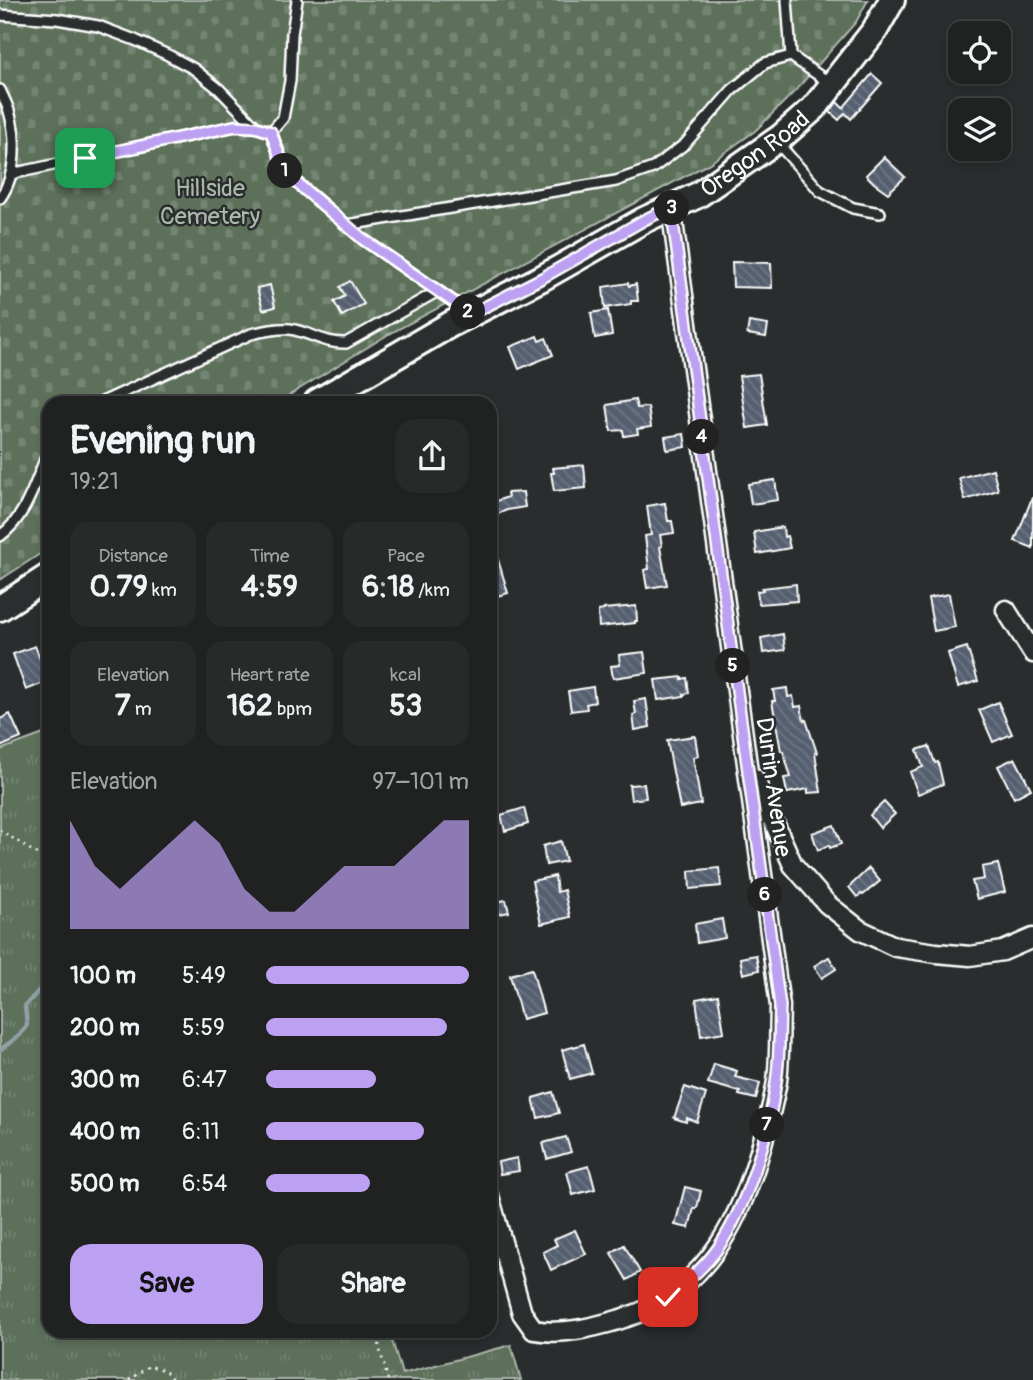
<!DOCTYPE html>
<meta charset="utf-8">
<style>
body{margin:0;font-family:Pangolin,sans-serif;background:#282a2a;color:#f1f3f6;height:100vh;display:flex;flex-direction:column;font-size:26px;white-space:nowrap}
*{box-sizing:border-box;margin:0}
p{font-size:23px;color:#a2a4a5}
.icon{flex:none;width:38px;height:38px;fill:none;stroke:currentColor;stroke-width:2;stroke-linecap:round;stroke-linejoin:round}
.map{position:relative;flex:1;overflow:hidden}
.details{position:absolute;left:42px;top:396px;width:455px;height:942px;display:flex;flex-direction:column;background:#202222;border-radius:21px;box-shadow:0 4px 10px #0003,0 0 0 2px #3d3f40}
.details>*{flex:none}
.controls{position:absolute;left:948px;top:21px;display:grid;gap:14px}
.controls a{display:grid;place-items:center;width:63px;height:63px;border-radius:14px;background:#202222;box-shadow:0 4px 10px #0003,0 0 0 2px #3d3f40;font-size:35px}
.pin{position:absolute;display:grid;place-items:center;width:60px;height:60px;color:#fff;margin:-30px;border-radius:14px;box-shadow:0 4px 10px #0006}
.km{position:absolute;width:35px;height:35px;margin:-18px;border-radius:50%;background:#222;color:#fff;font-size:19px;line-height:35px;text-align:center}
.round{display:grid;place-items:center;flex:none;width:74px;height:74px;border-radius:21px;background:#282a2a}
.summary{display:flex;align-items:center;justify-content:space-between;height:119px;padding:0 28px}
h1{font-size:38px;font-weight:800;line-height:52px}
.metrics{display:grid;grid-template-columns:repeat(3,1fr);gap:10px;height:119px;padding:7px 28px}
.metrics div{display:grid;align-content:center;border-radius:18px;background:#282a2a;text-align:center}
.metrics b{font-size:30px;font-weight:800}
.metrics small{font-size:19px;font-weight:400}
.metrics p{font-size:19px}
.chart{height:196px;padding:14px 28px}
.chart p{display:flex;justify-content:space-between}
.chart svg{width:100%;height:126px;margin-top:7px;fill:#bca0f2;opacity:.7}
.button{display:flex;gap:14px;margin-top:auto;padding:14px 28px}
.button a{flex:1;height:80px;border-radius:21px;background:#bca0f2;color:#111;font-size:28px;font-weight:800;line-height:80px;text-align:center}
.button a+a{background:#282a2a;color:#f1f3f6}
ul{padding:0 28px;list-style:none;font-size:23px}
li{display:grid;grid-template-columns:112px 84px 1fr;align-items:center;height:52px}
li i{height:18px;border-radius:9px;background:#bca0f2}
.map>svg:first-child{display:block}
.grass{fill:url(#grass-tufts);stroke:#adb7ac;stroke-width:2}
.cemetery{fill:url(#cemetery-stones);stroke:#adb7ac;stroke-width:2}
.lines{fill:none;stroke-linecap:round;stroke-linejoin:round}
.stream{stroke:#90a1a6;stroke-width:4.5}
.building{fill:url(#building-back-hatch);stroke:#fff;stroke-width:2}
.lane-casing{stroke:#fff;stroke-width:14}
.street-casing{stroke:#fff;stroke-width:23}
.secondary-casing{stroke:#fff;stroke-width:30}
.path{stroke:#fff;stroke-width:2.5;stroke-dasharray:2 5;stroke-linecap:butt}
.lane{stroke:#2a2d2e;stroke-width:9}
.street{stroke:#2a2d2e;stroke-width:18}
.secondary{stroke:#2a2d2e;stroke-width:24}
.route-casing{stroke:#fff;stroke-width:14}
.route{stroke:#bca0f2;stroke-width:9}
.labels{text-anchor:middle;stroke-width:5;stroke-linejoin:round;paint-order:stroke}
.street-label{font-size:24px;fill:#fff;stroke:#2a2d2e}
.park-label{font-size:24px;fill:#adb7ac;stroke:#2a2d2e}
</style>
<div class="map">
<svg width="1033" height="1380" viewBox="0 0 1033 1380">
<defs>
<pattern id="grass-tufts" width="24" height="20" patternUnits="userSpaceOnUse" patternTransform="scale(1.75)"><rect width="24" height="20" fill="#5b6f5a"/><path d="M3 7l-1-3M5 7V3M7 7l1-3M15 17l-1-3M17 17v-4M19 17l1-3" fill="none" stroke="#748573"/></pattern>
<pattern id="cemetery-stones" width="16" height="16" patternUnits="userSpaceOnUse" patternTransform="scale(1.75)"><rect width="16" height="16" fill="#5b6f5a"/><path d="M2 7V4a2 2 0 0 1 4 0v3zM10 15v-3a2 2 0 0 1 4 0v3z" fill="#748573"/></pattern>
<pattern id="building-back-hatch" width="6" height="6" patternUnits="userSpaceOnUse" patternTransform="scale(1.75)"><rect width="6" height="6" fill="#545f6f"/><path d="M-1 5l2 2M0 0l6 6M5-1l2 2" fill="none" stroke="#6e7785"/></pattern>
</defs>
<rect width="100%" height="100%" fill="#2a2d2e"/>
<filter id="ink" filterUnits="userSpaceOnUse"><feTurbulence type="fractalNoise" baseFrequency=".0143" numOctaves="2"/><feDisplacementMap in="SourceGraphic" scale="14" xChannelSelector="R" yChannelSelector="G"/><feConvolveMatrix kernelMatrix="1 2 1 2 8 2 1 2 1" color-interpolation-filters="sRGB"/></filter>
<g filter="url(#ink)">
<!-- grass -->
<path class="grass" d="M49,732v598h340l13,44 109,-29 10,35h-521v-630z"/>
<!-- cemetery -->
<path class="cemetery" d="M0,0h868l-12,22 -61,69 -40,40 -45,32 -321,171 -111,68h-229v146l-49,32z"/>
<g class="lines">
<!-- stream -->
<path class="stream" d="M0,1050l20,-15 7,-10 -2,-19 24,-27"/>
</g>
<!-- building -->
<g class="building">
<path d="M872,74l10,9 -31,36 -6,-6 -6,7 -9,-8 7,-10 6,6z"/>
<path d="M884,157l21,20 -17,16 -14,-10 -8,-8z"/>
<path d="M732,262l39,1 1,25 -39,-1z"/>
<path d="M350,281l14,23 -22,12 -8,-14 11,-6 -5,-9z"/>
<path d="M628,283l1,3 7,-2 2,17h-7v3l-26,4 -2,-21z"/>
<path d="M270,285l5,22 -12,3 -6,-22z"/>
<path d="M608,310l4,25 -17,3 -4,-25z"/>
<path d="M749,322l19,3 -2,12 -19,-3z"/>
<path d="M537,336l2,5 7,-3 7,17 -34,14 -9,-22z"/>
<path d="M759,374l8,51 -20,3 -8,-52z"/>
<path d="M635,400l2,8 11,-1 3,20 -14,2 1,5 -14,2 -1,-6 -12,1 -4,-26z"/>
<path d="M684,434l2,13 -19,3 -2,-13z"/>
<path d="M584,465l2,23 -32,3 -3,-18h3l-1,-5z"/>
<path d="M993,469l5,21 -33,10 -6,-22z"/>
<path d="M775,480l3,20 -27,4 -3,-20z"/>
<path d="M523,492l2,15 -18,3 -17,7v-14l18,-6 -1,-4z"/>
<path d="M1032,498h1v50l-18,-7z"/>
<path d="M665,503l3,18h4l2,12 -14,2 2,11 -2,1 7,38 -20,3 -3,-18 5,-1 -4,-33 6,-1 -4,-29z"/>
<path d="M783,527l1,10 3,-1 3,12 -33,6 -3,-22z"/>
<path d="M490,543h3l15,50 -18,5z"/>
<path d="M796,584l1,17 -38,3 -2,-13 6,-1 -1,-2z"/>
<path d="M949,594l6,33 -21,4 -6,-33z"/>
<path d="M636,606l1,15h-2v2l-36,4 -1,-16 6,-1v-1z"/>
<path d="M783,634l2,16 -22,3 -2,-15z"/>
<path d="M35,646l14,35 -23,9 -13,-36z"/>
<path d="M967,647l11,34 -20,6 -10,-34z"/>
<path d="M644,652l3,21 -34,5 -2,-12 9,-1 -1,-10z"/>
<path d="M682,677v2l5,-1 2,15 -5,1v2l-26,4 -3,-20z"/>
<path d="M593,687l2,15 -9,2 1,5 -16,2 -3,-20z"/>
<path d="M787,688l1,9 5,-1 2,11 6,-1 3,15 2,-1 11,33h-2l6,39 -13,1v-4l-21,4 -3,-15 7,-1 -8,-26h-2l-9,-50h3l-2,-11z"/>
<path d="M646,699l4,28 -15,3 -2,-15 3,-1 -2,-13z"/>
<path d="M998,702l14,32 -19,8 -14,-32z"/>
<path d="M10,714l11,24 -21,9v-28z"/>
<path d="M695,736l3,20 -5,1 8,47 -21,4 -13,-68z"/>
<path d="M929,746l6,17 3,-1 5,22 -25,10 -8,-22 13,-5 -6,-17z"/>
<path d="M1015,758l16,31 -17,9 -16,-32z"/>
<path d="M644,784l2,14 -15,2 -2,-15z"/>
<path d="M884,802l11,12 -15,14 -10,-13z"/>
<path d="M524,808l4,16 -23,7 -4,-16z"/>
<path d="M834,825l7,19 -11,4 -1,-3 -11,5 -6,-17z"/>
<path d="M561,841l5,20 -20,4 -3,-19z"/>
<path d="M998,864l7,28 -28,7 -5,-18 12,-2 -2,-12z"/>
<path d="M719,868l2,18 -31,3 -1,-18z"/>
<path d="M869,868l11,13 -17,14 -2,-1 -4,3 -8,-10z"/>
<path d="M555,876l2,16 7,-2 6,27 -29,7 -9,-43z"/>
<path d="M506,900l3,12 -19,4v-13z"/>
<path d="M722,919l3,19 -28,5 -2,-19z"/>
<path d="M756,955l3,15 -16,4 -3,-16z"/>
<path d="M829,957l7,12 -14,9 -8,-12z"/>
<path d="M532,969l12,44 -22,6 -12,-44z"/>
<path d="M718,995l6,37 -23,4 -5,-37z"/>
<path d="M584,1044l8,29 -22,6 -8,-29z"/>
<path d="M714,1064l23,7 -2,6 25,6 -4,16 -17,-4 1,-3 -32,-9z"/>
<path d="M685,1087l21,7 -9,28 -10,-4 -1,4 -12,-4z"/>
<path d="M553,1092l6,21 -21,5 -5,-20z"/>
<path d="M566,1137l5,15 -24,7 -4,-16z"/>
<path d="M517,1158l2,13 -19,3 -2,-12z"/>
<path d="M589,1166l6,23 -22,6 -6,-23z"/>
<path d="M685,1187l16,4 -3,13 -2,5 -2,-1 -5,20 -14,-3z"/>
<path d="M575,1230l11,24 -35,16 -8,-18 14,-7 -3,-6z"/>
<path d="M624,1245l16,27 -13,8 -16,-27z"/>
</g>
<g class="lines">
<!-- lane casing -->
<g class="lane-casing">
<g id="lane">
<path d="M297,0l-5,34 -2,47 -7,37 -12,14 16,42 77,66 106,73"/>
<path d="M787,0l4,56"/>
<path d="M0,15l57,4 41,7 37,14 33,15 26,14 25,20 37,38 15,5"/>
<path d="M0,90c3,7 7,14 9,21 8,26 8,64 -9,87"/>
<path d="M776,141l44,50 33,17 27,5"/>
<path d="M11,174l224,-48 21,1"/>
<path d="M347,225l269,-44 37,-13 32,-24 47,-54 33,-27 26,-7 40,28"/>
<path d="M102,402l149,-68c13,-3 26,-6 39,-5 20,3 34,15 56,14l92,-52"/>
<path d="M0,536c27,-19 36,-57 49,-86"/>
</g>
</g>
<!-- street casing -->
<g class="street-casing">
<g id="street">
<path d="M1006,610l27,43"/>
<path d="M754,778l39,87 34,39 33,26 36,17 40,6 34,3 33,-5 30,-13"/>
<path d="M490,1199l32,114 12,17c28,5 57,-2 84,-10 8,-3 17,-5 25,-9 68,-32 98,-94 118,-163 6,-22 12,-44 16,-67 3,-24 2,-50 3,-75l-109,-799"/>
</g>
</g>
<!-- secondary casing -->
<g class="secondary-casing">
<g id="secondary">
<path id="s1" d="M317,402l134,-78 91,-46 102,-58 54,-25 83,-58 33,-29 61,-78 17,-30"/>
<path d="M0,608l49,-32"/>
</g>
</g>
<!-- path -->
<g class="path">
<path d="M0,830l49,32"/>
<path d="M377,1330l3,20 8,30"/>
<path d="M129,1380l20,-14c10,2 19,4 23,14"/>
</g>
<!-- lane -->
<use href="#lane" class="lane"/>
<!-- street -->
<use href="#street" class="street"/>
<!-- secondary -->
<use href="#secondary" class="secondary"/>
</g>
</g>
<g class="lines" filter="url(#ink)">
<!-- route casing -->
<g class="route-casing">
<path id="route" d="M85,158l150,-32 21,1 15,5 15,42 78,66 107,74 71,-36 102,-58 27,-13 109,799c-1,25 0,51 -4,76 -7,52 -28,122 -58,166 -13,19 -32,34 -50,49"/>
</g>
<!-- route -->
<use href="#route" class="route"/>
</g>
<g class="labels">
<!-- street labels -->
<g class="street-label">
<text dy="8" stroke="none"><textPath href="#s1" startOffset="504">Oregon Road</textPath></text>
<text transform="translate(774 787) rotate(82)" y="8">Durrin Avenue</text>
</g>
<!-- park labels -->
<g class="park-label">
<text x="210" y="196">Hillside<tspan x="210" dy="28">Cemetery</tspan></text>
</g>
</g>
</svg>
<div class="controls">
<a><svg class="icon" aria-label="locate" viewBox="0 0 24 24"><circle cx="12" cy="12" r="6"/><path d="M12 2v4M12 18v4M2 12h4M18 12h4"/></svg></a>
<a><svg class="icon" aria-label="layers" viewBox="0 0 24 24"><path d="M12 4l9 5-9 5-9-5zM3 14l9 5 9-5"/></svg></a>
</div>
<div class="pin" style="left:85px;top:158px;background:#1e9e55"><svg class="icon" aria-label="arrive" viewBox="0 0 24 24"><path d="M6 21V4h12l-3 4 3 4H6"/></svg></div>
<div class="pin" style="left:668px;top:1297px;background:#d93025"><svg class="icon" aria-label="check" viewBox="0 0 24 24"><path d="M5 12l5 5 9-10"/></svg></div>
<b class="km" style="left:285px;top:171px">1</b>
<b class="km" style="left:468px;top:312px">2</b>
<b class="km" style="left:672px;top:208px">3</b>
<b class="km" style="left:702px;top:437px">4</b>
<b class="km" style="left:733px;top:666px">5</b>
<b class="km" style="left:765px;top:895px">6</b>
<b class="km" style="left:767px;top:1125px">7</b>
<section class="details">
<div class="summary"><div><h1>Evening run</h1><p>19:21</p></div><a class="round"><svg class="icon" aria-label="share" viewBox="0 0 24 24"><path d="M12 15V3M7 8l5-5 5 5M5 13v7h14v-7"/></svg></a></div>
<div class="metrics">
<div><p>Distance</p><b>0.79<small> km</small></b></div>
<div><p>Time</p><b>4:59</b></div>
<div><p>Pace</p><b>6:18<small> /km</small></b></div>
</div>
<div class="metrics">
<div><p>Elevation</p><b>7<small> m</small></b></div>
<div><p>Heart rate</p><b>162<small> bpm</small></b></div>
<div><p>kcal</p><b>53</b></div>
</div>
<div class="chart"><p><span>Elevation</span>97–101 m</p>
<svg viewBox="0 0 160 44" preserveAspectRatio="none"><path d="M0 44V6L10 22L20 30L30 22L40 14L50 6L60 14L70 30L80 38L90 38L100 30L110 22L120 22L130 22L140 14L150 6L160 6V44z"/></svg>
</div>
<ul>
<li><b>100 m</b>5:49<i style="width:100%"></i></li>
<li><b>200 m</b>5:59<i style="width:89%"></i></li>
<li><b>300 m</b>6:47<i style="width:54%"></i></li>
<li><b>400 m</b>6:11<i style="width:78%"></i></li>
<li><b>500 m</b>6:54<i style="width:51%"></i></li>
</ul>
<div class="button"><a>Save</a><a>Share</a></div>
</section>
</div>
